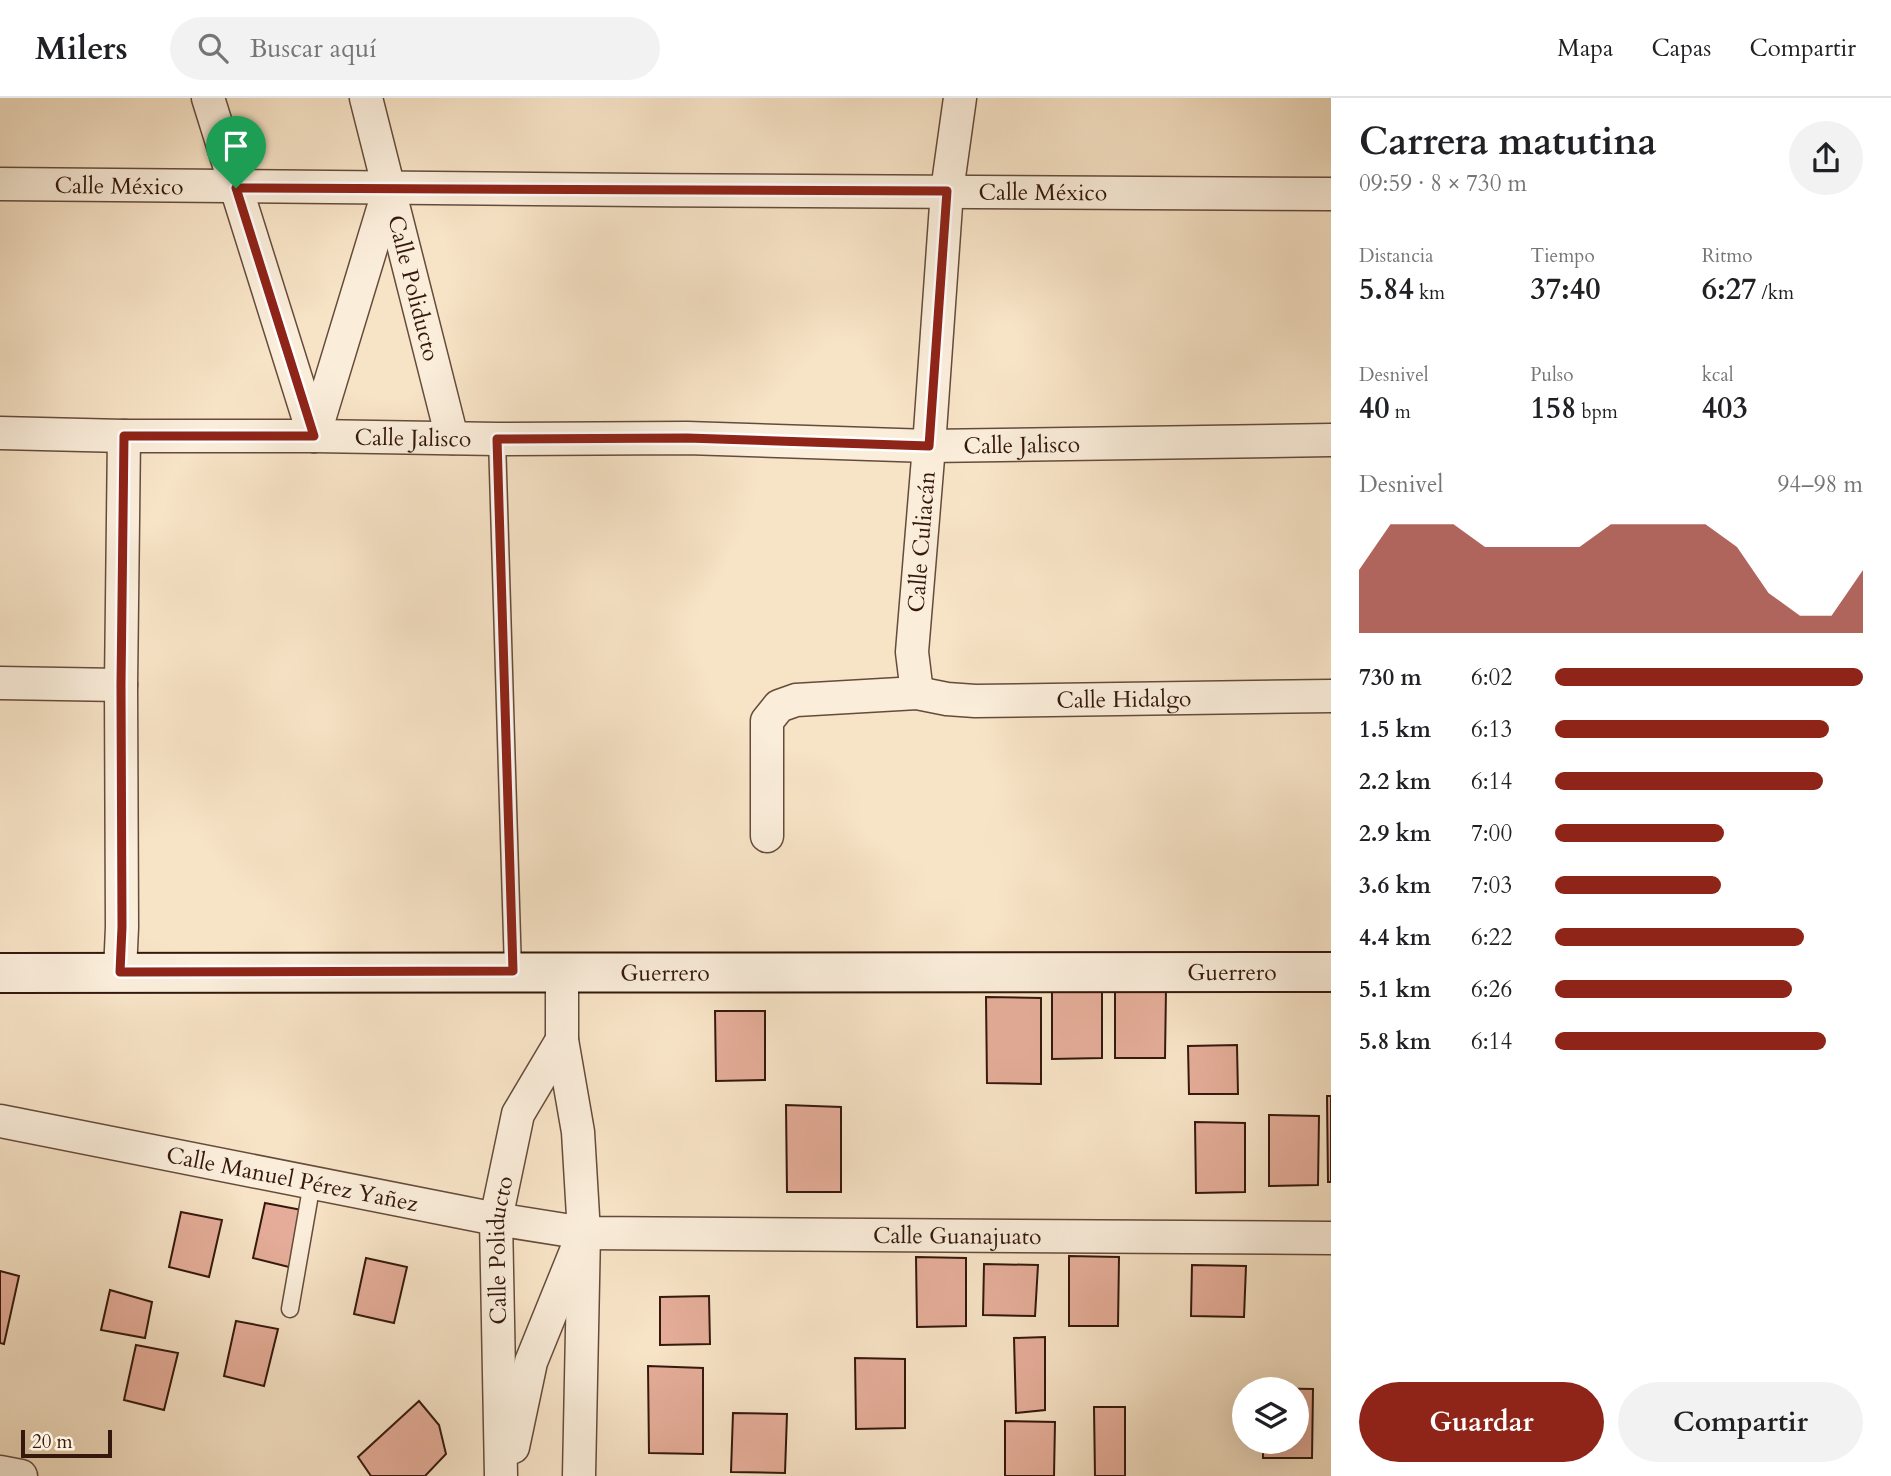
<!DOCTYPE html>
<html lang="es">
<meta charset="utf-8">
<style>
body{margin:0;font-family:Cardo,serif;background:#f2f2f2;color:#202124;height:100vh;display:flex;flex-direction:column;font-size:26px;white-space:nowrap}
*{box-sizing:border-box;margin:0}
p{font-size:23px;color:#757577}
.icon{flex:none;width:38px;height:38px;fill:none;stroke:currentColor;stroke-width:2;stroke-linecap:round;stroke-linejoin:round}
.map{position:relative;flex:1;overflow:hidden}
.drawer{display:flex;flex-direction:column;background:#fff;width:560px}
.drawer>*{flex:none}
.tools{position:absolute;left:1232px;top:1279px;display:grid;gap:14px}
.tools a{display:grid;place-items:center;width:77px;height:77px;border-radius:50%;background:#fff;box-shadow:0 7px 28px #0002;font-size:35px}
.scale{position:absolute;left:21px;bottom:18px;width:91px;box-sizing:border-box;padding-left:7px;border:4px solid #35180d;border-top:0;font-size:19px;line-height:24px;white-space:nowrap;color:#35180d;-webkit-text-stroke:5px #faedda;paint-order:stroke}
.pin{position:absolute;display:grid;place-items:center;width:60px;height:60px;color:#fff;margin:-72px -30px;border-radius:50% 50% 50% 0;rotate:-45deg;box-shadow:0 0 7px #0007}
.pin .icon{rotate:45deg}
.round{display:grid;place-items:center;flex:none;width:74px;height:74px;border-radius:37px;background:#f2f2f2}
.overview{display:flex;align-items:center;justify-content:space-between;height:119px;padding:0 28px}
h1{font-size:38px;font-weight:700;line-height:52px}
.figures{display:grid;grid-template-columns:repeat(3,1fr);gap:10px;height:119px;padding:7px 28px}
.figures div{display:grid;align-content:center}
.figures b{font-size:30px;font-weight:700}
.figures small{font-size:19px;font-weight:400}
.figures p{font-size:19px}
.chart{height:196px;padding:14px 28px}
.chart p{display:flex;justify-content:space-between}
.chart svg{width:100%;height:126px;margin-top:7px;fill:#8f2418;opacity:.7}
.action{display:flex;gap:14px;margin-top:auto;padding:14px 28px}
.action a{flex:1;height:80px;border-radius:42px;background:#8f2418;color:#fff;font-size:28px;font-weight:700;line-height:80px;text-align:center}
.action a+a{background:#f2f2f2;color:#202124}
ul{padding:0 28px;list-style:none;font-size:23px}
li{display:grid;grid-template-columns:112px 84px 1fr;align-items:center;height:52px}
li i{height:18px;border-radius:9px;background:#8f2418}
header{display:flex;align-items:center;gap:42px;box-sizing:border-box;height:98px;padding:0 35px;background:#fff;border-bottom:2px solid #e0e0e0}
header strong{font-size:33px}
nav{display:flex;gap:38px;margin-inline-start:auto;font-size:24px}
.search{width:490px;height:63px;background:#f2f2f2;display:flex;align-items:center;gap:18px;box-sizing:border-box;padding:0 24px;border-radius:38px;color:#757577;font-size:26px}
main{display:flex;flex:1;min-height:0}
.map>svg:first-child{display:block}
.building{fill:#e5ad99;stroke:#35180d;stroke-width:2}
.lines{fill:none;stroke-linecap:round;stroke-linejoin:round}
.lane-casing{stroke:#664b3b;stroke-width:19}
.street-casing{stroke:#664b3b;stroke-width:35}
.secondary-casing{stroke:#35180d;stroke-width:42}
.lane{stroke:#faedda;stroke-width:16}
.street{stroke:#faedda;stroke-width:32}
.secondary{stroke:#faedda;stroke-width:38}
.route-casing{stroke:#fff;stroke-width:14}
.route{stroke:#8f2418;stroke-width:9}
.labels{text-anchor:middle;stroke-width:5;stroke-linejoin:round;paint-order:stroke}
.street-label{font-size:23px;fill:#35180d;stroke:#faedda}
</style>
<header>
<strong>Milers</strong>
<div class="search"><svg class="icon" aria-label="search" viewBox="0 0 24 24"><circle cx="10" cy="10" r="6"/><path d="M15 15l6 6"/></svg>Buscar aquí</div>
<nav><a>Mapa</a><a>Capas</a><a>Compartir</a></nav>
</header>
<main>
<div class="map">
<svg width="1331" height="1378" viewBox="0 0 1331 1378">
<rect width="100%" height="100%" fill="#f7e3c6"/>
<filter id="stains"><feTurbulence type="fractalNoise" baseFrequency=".00286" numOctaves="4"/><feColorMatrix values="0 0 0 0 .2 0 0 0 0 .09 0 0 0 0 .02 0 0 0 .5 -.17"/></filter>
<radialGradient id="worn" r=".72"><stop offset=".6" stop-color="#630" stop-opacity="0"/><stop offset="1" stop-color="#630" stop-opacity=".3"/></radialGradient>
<!-- building -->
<g class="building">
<path d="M1115,890l51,1 -1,69h-50z"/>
<path d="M1052,891h50v69l-50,1z"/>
<path d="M986,899l55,1v86l-54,-1z"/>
<path d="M715,913h50v69l-49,1z"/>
<path d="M1237,947l1,49h-49l-1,-48z"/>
<path d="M1327,998h4v86h-3z"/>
<path d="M786,1007l55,2v85h-54z"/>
<path d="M1269,1017l50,1 -1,69 -49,1z"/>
<path d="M1195,1024l50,1v69l-49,1z"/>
<path d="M265,1105l42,8 -14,57 -40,-10z"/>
<path d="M181,1114l41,8 -13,57 -40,-10z"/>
<path d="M1069,1158l50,1 -1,69h-49z"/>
<path d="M916,1159l50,1v68l-49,1z"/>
<path d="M366,1160l41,9 -13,56 -40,-9z"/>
<path d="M984,1166l54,1 -3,51 -52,-1z"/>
<path d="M1192,1167l54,1 -2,51 -53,-1z"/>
<path d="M0,1173l19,5 -15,68 -4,-1z"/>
<path d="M110,1192l42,12 -7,36 -44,-8z"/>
<path d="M709,1198l1,48 -50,1v-48z"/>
<path d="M236,1223l42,8 -14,57 -40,-10z"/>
<path d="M1045,1239v73l-29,3 -2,-75z"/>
<path d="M136,1247l42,8 -14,57 -40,-10z"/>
<path d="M855,1260l50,1v69l-49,1z"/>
<path d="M648,1268l55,2v86l-54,-1z"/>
<path d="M1263,1290l50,1 -1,69h-49v-16h34v-52z"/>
<path d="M419,1303l20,24 7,29 -21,22h-54l-13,-19z"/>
<path d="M1094,1309h31v69h-30z"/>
<path d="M733,1315l54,1 -2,59 -54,-1z"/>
<path d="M1005,1323l50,1 -1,54h-49z"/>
</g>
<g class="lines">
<!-- lane casing -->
<g class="lane-casing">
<g id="lane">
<path d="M497,341l16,532"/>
<path d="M290,1211l22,-126"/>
</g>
</g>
<!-- street casing -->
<g class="street-casing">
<g id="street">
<path d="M208,0l106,338"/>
<path id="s1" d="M366,0l86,340"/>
<path id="s2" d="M0,86c444,7 887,6 1331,10"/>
<path id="s3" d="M0,335l124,3h190l183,3 190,-1 242,8 402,-6"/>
<path d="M314,338l75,-247"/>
<path d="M0,585l121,2"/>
<path id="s4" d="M917,595l-5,-41 17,-206 18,-255 13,-93"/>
<path id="s5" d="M767,738v-115l12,-15 17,-6 121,-7 30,6 28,2 356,-5"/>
<path d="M562,873v69l16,92 6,101 -5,243"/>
<path d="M120,874l2,-45 -1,-242 3,-249"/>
<path id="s6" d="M0,1023l496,98 88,14 747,5"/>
<path d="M513,1349l18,-85 45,-111"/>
<path d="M0,1374l21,4"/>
<path id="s7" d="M501,1378l-5,-257 22,-105 44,-74"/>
</g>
</g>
<!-- secondary casing -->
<g class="secondary-casing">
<g id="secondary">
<path id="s8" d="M0,875l1331,-1"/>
</g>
</g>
<!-- lane -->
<use href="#lane" class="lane"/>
<!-- street -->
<use href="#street" class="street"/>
<!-- secondary -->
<use href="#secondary" class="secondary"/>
</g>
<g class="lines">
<!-- route casing -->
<g class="route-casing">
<path id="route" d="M236,90l711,3 -18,255 -242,-8 -190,1 16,532 -393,1 2,-45 -1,-242 3,-249h190z"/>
</g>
<!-- route -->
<use href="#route" class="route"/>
</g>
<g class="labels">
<!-- street labels -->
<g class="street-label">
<text dy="8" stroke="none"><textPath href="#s2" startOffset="119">Calle México</textPath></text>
<text dy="8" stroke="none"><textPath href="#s2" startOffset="1043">Calle México</textPath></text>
<text dy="8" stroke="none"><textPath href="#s1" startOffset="196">Calle Poliducto</textPath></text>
<text dy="8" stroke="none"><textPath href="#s3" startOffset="413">Calle Jalisco</textPath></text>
<text dy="8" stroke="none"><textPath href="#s3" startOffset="1022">Calle Jalisco</textPath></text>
<text dy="8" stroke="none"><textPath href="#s4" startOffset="152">Calle Culiacán</textPath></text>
<text dy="8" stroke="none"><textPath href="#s5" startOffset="481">Calle Hidalgo</textPath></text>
<text dy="8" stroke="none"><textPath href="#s8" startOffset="665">Guerrero</textPath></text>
<text dy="8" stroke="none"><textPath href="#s8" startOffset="1232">Guerrero</textPath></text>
<text dy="8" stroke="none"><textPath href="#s6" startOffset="298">Calle Manuel Pérez Yañez</textPath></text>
<text dy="8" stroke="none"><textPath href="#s6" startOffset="968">Calle Guanajuato</textPath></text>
<text dy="8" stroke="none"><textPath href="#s7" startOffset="226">Calle Poliducto</textPath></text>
</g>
</g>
<rect width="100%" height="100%" filter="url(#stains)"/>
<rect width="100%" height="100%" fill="url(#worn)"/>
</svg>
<div class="tools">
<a><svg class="icon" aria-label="layers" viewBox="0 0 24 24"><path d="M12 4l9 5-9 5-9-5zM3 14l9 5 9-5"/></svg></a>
</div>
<div class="scale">20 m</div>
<div class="pin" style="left:236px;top:90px;background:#1e9e55"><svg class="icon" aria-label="arrive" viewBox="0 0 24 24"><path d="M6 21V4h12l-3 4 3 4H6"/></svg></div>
</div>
<section class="drawer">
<div class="overview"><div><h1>Carrera matutina</h1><p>09:59 · 8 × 730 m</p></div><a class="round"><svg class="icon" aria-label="share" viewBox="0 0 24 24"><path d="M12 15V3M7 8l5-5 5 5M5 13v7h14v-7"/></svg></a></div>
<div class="figures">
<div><p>Distancia</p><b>5.84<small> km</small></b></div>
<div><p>Tiempo</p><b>37:40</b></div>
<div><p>Ritmo</p><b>6:27<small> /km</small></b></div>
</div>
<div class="figures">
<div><p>Desnivel</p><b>40<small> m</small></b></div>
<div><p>Pulso</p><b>158<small> bpm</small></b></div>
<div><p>kcal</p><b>403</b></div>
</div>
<div class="chart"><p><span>Desnivel</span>94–98 m</p>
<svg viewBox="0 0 160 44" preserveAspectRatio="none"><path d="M0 44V22L10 6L20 6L30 6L40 14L50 14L60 14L70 14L80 6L90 6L100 6L110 6L120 14L130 30L140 38L150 38L160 22V44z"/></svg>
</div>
<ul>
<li><b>730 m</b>6:02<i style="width:100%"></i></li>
<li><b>1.5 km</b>6:13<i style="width:89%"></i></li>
<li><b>2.2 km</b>6:14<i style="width:87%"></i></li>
<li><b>2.9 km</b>7:00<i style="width:55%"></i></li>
<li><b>3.6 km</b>7:03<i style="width:54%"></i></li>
<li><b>4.4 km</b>6:22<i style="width:81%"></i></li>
<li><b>5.1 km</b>6:26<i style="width:77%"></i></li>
<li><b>5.8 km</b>6:14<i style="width:88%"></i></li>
</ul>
<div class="action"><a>Guardar</a><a>Compartir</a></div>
</section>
</main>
